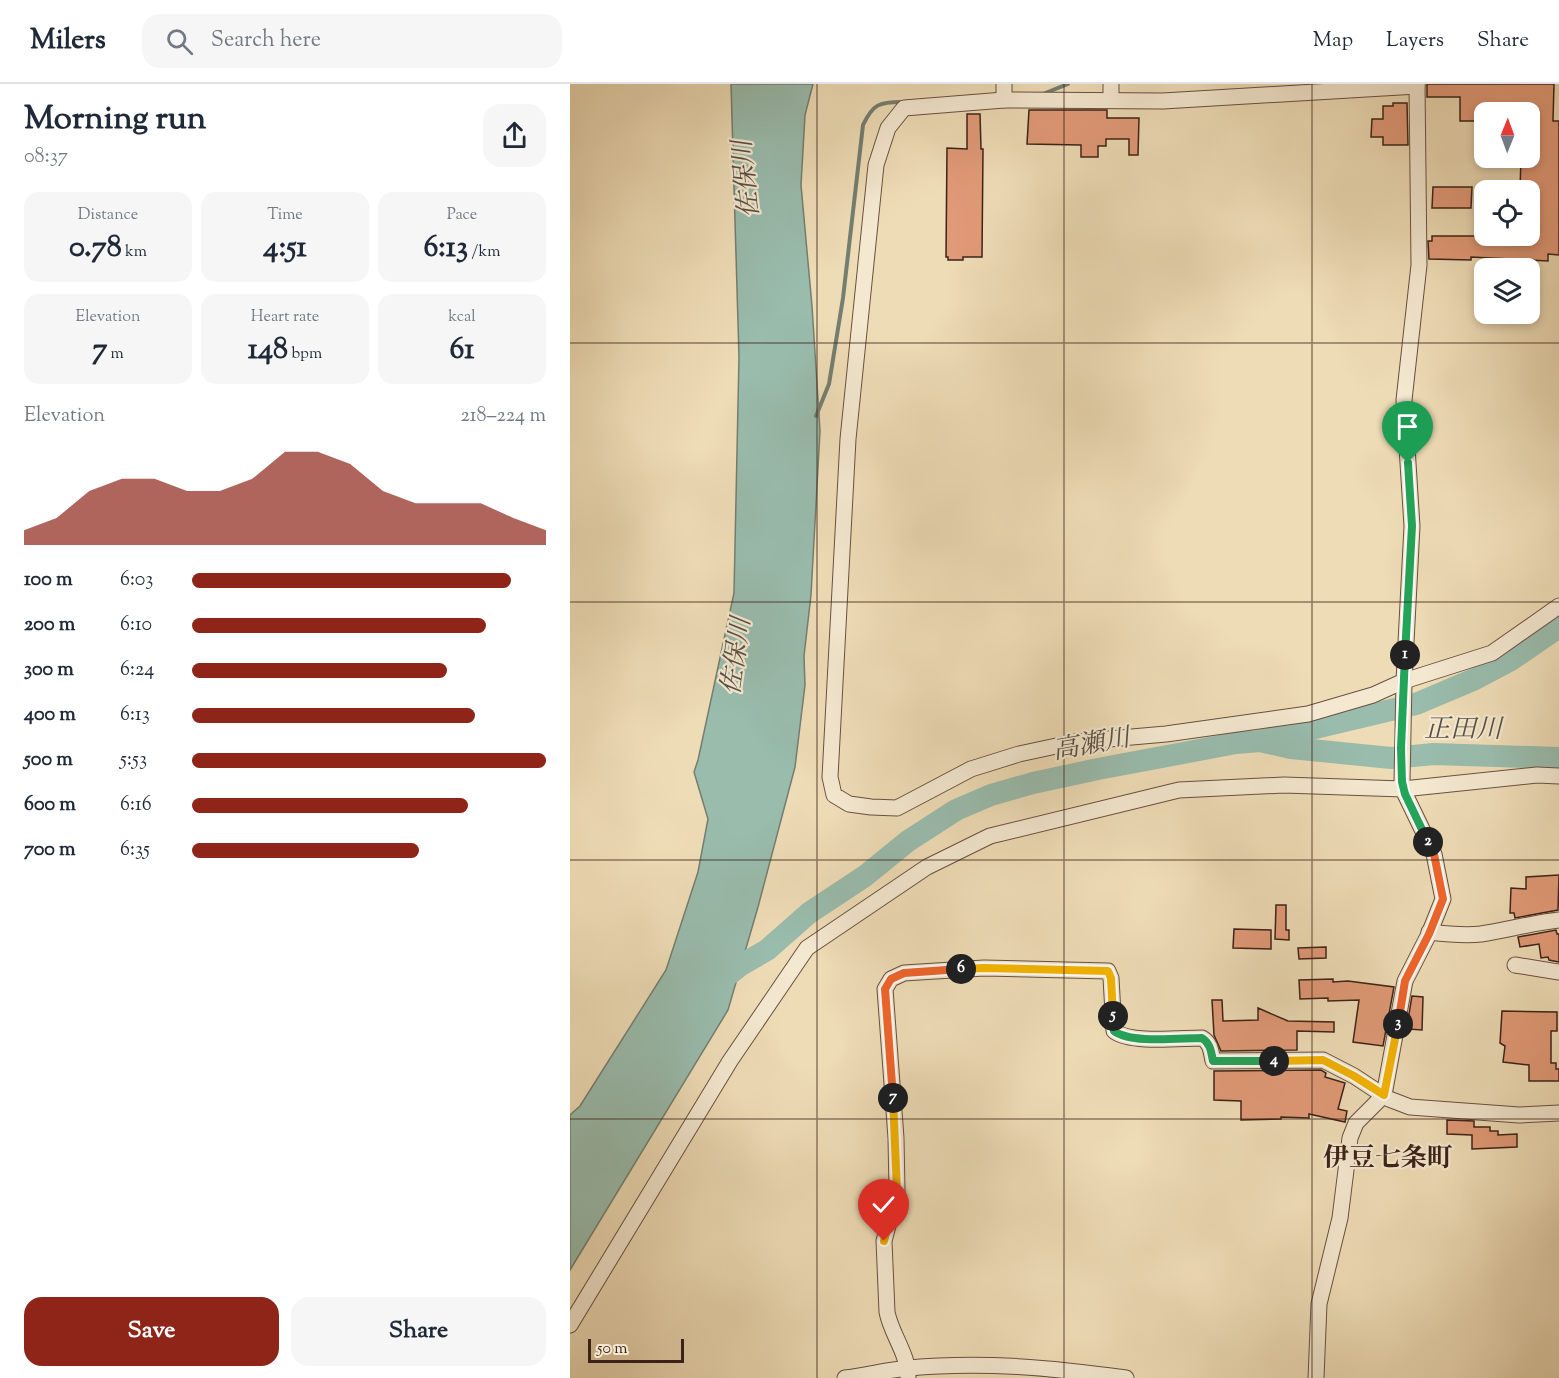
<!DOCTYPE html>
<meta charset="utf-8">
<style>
body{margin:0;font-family:"Sorts Mill Goudy","Noto Serif JP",serif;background:#f6f6f7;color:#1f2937;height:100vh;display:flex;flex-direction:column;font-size:22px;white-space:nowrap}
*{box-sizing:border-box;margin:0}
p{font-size:20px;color:#747a83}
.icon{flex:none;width:33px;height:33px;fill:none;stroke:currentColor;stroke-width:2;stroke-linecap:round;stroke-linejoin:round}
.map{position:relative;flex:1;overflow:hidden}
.details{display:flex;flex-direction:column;background:#fff;width:570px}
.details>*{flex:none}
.needle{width:39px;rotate:1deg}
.buttons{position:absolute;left:904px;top:18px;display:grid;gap:12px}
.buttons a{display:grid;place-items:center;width:66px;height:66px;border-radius:12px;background:#fff;box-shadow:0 3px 9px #0003;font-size:30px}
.scale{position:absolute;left:18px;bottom:15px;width:96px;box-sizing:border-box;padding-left:6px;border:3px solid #3c2218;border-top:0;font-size:16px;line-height:21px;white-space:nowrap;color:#3c2218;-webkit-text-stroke:4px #f4e8d0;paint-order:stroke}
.pin{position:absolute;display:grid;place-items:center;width:51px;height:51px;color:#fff;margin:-62px -26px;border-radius:50% 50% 50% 0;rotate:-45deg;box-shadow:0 0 6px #0007}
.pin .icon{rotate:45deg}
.km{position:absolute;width:30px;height:30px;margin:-15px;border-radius:50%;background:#222;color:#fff;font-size:16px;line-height:30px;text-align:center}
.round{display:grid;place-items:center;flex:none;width:63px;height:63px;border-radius:18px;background:#f6f6f7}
.summary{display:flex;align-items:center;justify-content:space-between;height:102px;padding:0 24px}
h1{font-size:33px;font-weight:700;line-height:45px}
.stats{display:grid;grid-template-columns:repeat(3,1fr);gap:9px;height:102px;padding:6px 24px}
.stats div{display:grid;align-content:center;border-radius:15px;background:#f6f6f7;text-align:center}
.stats b{font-size:30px;font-weight:700}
.stats small{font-size:16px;font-weight:400}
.stats p{font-size:16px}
.chart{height:168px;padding:12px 24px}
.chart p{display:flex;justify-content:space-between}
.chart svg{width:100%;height:108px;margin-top:6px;fill:#8f2418;opacity:.7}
.primary-button{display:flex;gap:12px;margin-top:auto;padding:12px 24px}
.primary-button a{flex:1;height:69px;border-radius:18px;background:#8f2418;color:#fff;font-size:24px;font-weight:700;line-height:69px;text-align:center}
.primary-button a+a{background:#f6f6f7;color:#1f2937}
ul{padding:0 24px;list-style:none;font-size:20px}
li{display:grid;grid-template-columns:96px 72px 1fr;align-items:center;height:45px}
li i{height:15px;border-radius:8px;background:#8f2418}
header{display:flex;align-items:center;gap:36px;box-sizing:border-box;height:84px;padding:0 30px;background:#fff;border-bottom:2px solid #e0e1e3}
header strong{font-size:28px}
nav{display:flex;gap:33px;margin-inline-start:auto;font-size:21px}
.search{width:420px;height:54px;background:#f6f6f7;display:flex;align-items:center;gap:15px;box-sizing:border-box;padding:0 21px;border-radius:18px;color:#747a83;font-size:22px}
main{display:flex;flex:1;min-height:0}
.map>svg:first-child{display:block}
.water{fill:#99bcad;stroke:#747e71;stroke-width:1.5}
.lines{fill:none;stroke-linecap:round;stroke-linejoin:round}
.stream{stroke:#747e71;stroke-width:4}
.river{stroke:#99bcad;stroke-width:22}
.building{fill:#e19a77;stroke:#3c2218;stroke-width:1.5}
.minor-casing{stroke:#685040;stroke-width:17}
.minor{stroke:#f4e8d0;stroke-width:15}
.split-1-casing{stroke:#fff;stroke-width:12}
.split-2-casing{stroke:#fff;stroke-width:12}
.split-3-casing{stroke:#fff;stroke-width:12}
.split-4-casing{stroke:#fff;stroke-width:12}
.split-5-casing{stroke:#fff;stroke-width:12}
.split-6-casing{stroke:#fff;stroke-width:12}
.split-7-casing{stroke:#fff;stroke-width:12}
.split-8-casing{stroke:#fff;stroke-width:12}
.split-1{stroke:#22a559;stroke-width:8}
.split-2{stroke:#22a559;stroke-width:8}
.split-3{stroke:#f0652b;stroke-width:8}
.split-4{stroke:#f5b400;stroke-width:8}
.split-5{stroke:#22a559;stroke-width:8}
.split-6{stroke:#f5b400;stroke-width:8}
.split-7{stroke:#f0652b;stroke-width:8}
.split-8{stroke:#f5b400;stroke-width:8}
.grid{fill:none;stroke:#3c2218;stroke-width:1.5;stroke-opacity:0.55}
.labels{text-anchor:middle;stroke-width:4.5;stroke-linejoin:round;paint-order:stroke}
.water-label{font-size:26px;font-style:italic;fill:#585045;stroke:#f4e8d0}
.neighbourhood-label{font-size:26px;font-weight:bold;fill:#3c2218;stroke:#f4e8d0}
</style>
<header>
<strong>Milers</strong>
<div class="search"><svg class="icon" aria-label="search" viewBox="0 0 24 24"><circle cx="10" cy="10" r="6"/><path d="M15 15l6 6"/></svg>Search here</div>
<nav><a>Map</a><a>Layers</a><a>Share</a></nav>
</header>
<main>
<section class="details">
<div class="summary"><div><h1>Morning run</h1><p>08:37</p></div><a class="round"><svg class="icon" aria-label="share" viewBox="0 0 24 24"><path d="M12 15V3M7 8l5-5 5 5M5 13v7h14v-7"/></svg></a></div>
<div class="stats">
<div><p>Distance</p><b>0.78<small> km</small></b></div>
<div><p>Time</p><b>4:51</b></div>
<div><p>Pace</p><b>6:13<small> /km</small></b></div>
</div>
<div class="stats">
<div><p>Elevation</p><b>7<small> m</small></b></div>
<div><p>Heart rate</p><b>148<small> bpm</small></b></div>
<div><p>kcal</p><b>61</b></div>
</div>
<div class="chart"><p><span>Elevation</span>218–224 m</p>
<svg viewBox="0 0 160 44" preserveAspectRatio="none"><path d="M0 44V38L10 33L20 22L30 17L40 17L50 22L60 22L70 17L80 6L90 6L100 11L110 22L120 27L130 27L140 27L150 33L160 38V44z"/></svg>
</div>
<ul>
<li><b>100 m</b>6:03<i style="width:90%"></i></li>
<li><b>200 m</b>6:10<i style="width:83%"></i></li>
<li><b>300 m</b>6:24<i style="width:72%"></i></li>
<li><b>400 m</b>6:13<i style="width:80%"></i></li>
<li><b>500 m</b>5:53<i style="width:100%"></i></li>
<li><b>600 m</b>6:16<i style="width:78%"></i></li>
<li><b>700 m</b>6:35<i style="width:64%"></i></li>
</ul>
<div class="primary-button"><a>Save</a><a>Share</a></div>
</section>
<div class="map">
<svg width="989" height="1294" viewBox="0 0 989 1294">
<rect width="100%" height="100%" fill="#eedcb6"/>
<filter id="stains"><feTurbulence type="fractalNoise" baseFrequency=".00333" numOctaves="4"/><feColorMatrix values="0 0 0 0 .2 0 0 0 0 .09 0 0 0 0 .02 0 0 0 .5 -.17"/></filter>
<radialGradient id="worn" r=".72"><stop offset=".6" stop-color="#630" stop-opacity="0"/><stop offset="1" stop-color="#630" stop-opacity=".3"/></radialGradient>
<!-- water -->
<path class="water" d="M161,0h82l-8,31 -4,70 11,121 8,125 -9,164 -7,61 1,29 -10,82 -37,140 -30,103 -158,260v-155l10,-9 86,-136 32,-98 10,-53 -14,-47 4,-12 36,-167 5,-236z"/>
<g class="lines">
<!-- stream -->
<g class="stream">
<path d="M473,10l25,-10"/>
<path d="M246,332l13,-32 14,-86 20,-173c10,-21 16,-23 39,-23"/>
</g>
<!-- river -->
<g class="river">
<path d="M694,658l27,6 100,10 43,-4 125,4"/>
<path d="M147,900l24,-19 26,-15 42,-37 56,-37 43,-35 48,-31 35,-15 42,-12 65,-14 138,-26 24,-2 156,-37 59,-25 36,-19 48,-33"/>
</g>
</g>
<!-- building -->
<g class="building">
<path d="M857,0h127l-1,37h6v134l-11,-1v7l-77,-4v3l-42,-1 -1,-18h4v-5h98v-46h-10l1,-32h9v-46h-45v9h-25v-24h-33z"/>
<path d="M823,19h14l1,42h-25v-8h-12l1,-18h11v-13h10z"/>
<path d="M459,26h78v8h32l-1,37h-9v-16h-23v7h-8v11h-17v-12l-54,-1z"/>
<path d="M397,30h13l1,35h2l-1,108h-19v3h-15v-3h-2l1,-109 20,1z"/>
<path d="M863,103h39l-1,21h-39z"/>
<path d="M989,791l-1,35 -43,8 -1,-5h-4l1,-25 15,1v-12z"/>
<path d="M706,821h10v25h3v10l-14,-1z"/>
<path d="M664,845l37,1v19l-38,-1z"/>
<path d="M986,846l1,4h2v28l-10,-2 -1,-3 -7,1 -2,-14 -19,3 -2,-10z"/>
<path d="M756,863v11l-27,1 -1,-11z"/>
<path d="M763,895v3l15,-1 46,6 -11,59 -30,-4 6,-42 -31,1v-3l-28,1 -1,-19z"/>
<path d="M842,912l11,1 -1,33 -14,-1v3h-2z"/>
<path d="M642,916h10l1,21 35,-1v-12l30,13 46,1v10l-37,-1v19l-76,1 -7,-16z"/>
<path d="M932,927l55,1v19h-6v32h5v6h3v12h-30v-16l-26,-3 2,-16 -5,-3z"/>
<path d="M751,986l5,3 -1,4 20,6 -7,26 9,2 -2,11 -36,-8v4l-28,-1v2l-40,1v-19l-27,-1v-29z"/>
<path d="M877,1036l27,1v6h16v4h8v4l19,-1v13l-45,2v-14l-25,-1z"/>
</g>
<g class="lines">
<!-- minor casing -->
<g class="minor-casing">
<g id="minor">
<path d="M847,2l-254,15 -159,-1 -100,8 -16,20 -12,37 -28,274 -18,338 4,18 15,9 22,3 26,1 74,-39 48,-15 56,-12 91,-8 142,-20 65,-19 31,-14 88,-28 67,-47"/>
<path d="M434,16v-16"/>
<path d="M541,16v-16"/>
<path d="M859,848c17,2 35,4 52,2 26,-4 51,-11 78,-14"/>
<path d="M945,881l44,7"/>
<path d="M0,1241l160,-264 77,-113 120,-81 63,-31 189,-46 105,-5 119,4 134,-14 22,1"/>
<path d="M275,1294c22,-3 43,-8 64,-10 73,-7 145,0 217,10"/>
<path d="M338,1294c1,-23 -17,-44 -21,-66l-3,-71 13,-50 -1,-53 -11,-149 6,-10 13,-6 80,-5 124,3 3,7 3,53c17,13 66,7 88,7 9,5 9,14 11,23l110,-1 31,16 35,23 21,8 109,8 40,-2"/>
<path d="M746,1294l3,-74 21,-86 10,-80 6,-15 28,-28 21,-114 24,-47 14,-35 -9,-45 -29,-60 -3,-12 2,-101 8,-155 -8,-126 15,-135 -2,-181"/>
</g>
</g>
<!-- minor -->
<use href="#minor" class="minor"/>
</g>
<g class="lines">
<!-- split-1 casing -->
<g class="split-1-casing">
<path id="split-1" d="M835,571l7,-129 -4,-63"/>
</g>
<!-- split-2 casing -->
<g class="split-2-casing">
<path id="split-2" d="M835,571l-4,93 1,34 3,12 23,48"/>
</g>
<!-- split-3 casing -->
<g class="split-3-casing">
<path id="split-3" d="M828,940l7,-43 24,-47 14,-35 -9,-45 -6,-12"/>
</g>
<!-- split-4 casing -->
<g class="split-4-casing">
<path id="split-4" d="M704,977l49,-1 31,16 30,19 14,-71"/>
</g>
<!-- split-5 casing -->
<g class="split-5-casing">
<path id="split-5" d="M543,932l1,15c17,13 66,7 88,7 9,6 9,14 11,23h61"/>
</g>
<!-- split-6 casing -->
<g class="split-6-casing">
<path id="split-6" d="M391,885l23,-1 124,3 3,7 2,38"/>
</g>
<!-- split-7 casing -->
<g class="split-7-casing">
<path id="split-7" d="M323,1014l-8,-109 6,-10 13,-6 57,-4"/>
</g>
<!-- split-8 casing -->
<g class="split-8-casing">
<path id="split-8" d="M314,1157l13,-50 -4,-93"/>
</g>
<!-- split-1 -->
<use href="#split-1" class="split-1"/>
<!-- split-2 -->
<use href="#split-2" class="split-2"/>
<!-- split-3 -->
<use href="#split-3" class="split-3"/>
<!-- split-4 -->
<use href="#split-4" class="split-4"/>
<!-- split-5 -->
<use href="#split-5" class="split-5"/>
<!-- split-6 -->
<use href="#split-6" class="split-6"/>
<!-- split-7 -->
<use href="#split-7" class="split-7"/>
<!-- split-8 -->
<use href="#split-8" class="split-8"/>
</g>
<!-- grid -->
<path class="grid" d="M247,0v1294M494,0v1294M742,0v1294M0,259h989M0,518h989M0,776h989M0,1035h989"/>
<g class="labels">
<!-- water labels -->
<g class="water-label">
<text transform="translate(175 95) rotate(-96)" y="9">佐保川</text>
<text transform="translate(165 572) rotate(-82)" y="9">佐保川</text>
<text x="893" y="653">正田川</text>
<text transform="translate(521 659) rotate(-10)" y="9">高瀬川</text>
</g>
<!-- neighbourhood labels -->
<g class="neighbourhood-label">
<text x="818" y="1082">伊豆七条町</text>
</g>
</g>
<rect width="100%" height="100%" filter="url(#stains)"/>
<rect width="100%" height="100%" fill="url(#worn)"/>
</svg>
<div class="buttons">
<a><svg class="needle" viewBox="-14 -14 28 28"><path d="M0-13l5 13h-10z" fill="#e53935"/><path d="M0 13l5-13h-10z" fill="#747a83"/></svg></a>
<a><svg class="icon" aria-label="locate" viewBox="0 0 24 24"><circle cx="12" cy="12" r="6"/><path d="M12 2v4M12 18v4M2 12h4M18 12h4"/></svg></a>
<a><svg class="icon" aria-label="layers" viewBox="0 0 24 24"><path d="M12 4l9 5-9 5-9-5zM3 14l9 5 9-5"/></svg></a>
</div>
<div class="scale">50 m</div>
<div class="pin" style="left:838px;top:379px;background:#1e9e55"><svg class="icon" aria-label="arrive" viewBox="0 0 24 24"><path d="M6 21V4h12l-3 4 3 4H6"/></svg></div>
<div class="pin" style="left:314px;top:1157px;background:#d93025"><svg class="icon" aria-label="check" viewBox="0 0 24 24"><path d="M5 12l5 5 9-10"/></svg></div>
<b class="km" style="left:835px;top:571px">1</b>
<b class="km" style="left:858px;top:758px">2</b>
<b class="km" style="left:828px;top:940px">3</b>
<b class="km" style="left:704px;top:977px">4</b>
<b class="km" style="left:543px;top:932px">5</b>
<b class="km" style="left:391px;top:885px">6</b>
<b class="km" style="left:323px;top:1014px">7</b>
</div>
</main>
